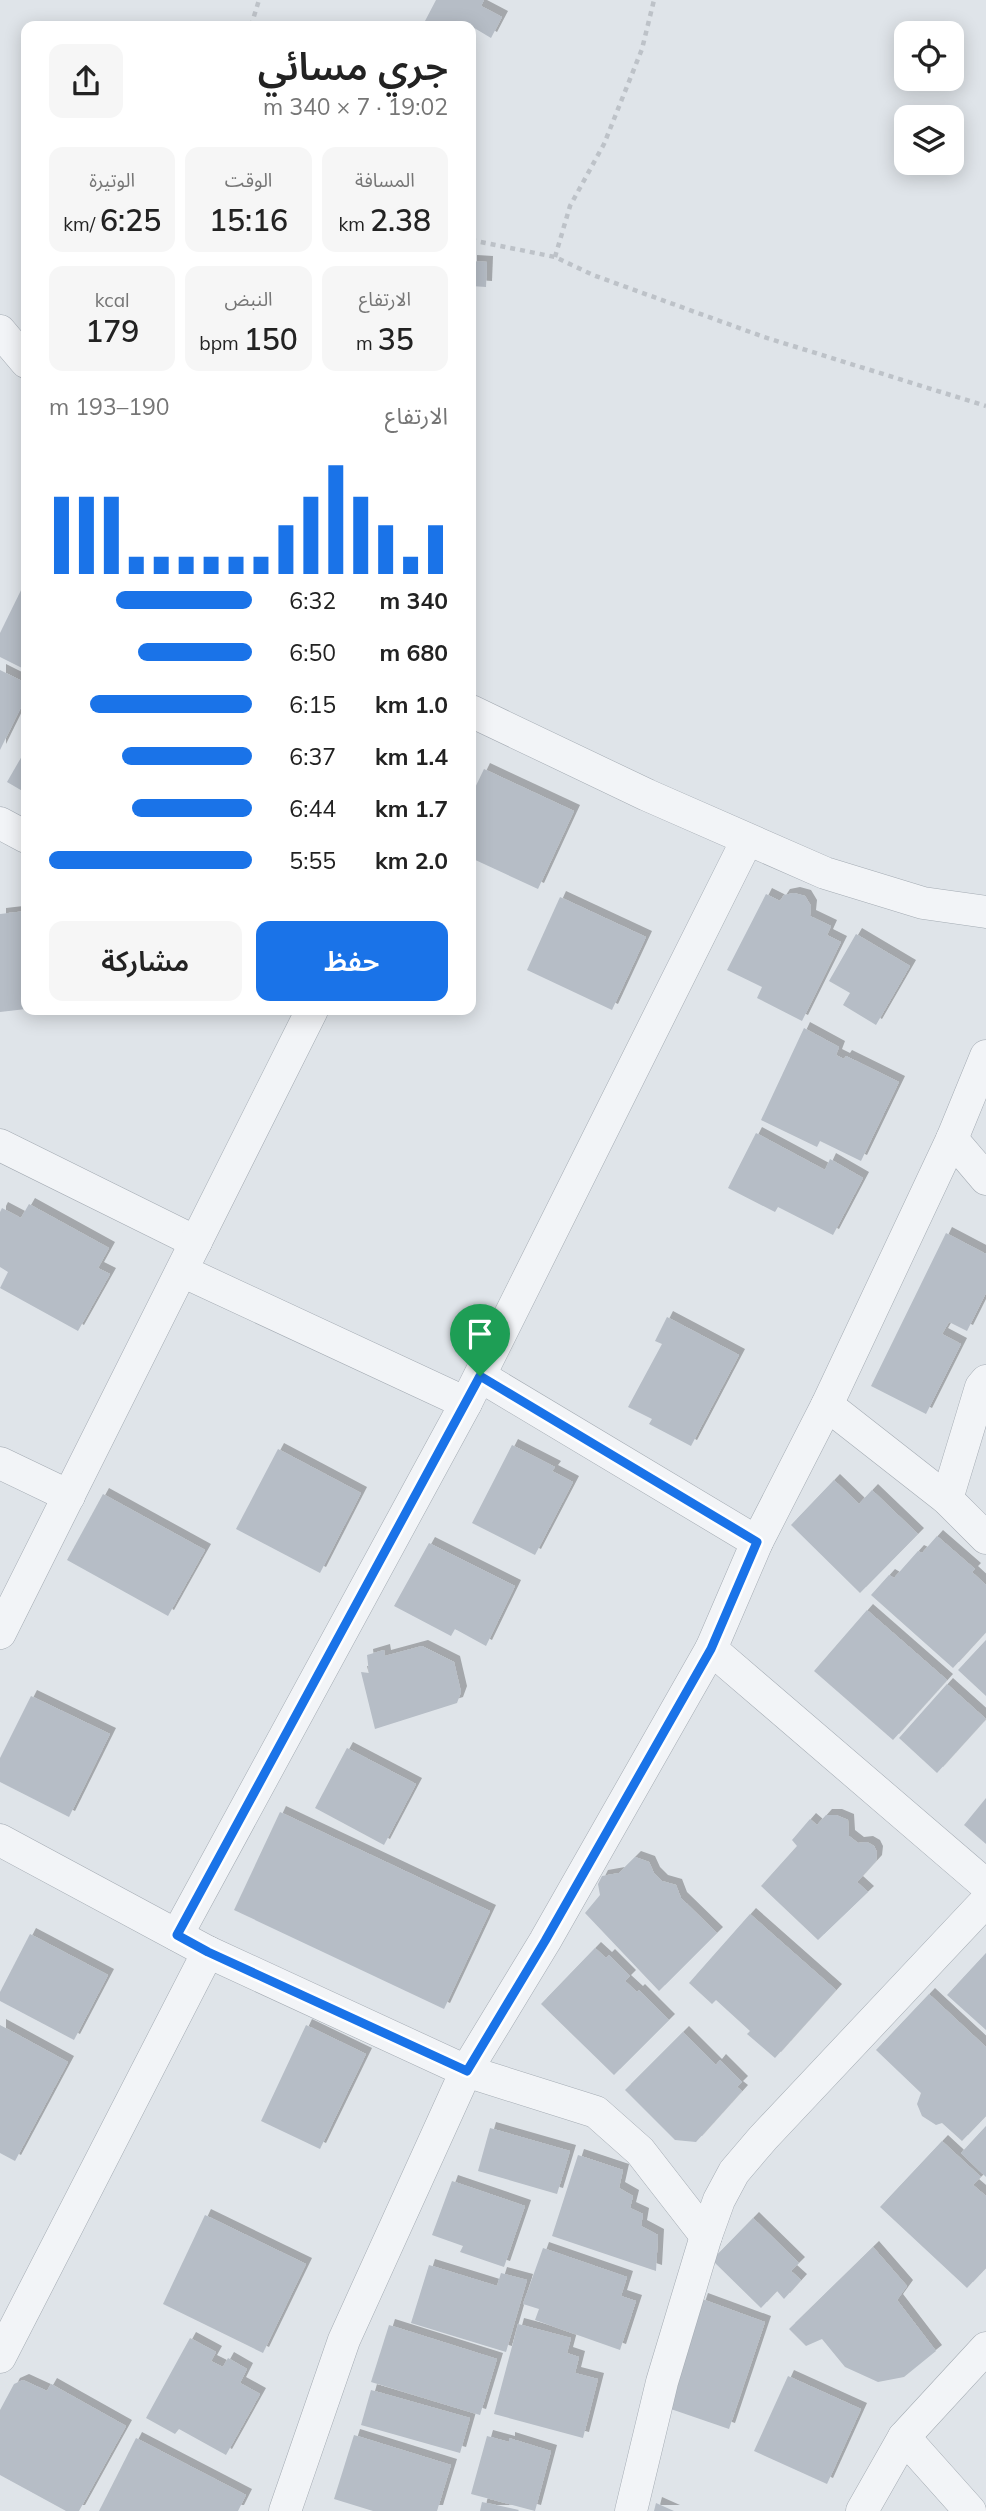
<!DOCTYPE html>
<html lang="ar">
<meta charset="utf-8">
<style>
body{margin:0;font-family:Mulish,"Noto Sans Arabic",sans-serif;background:#f6f6f6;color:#222;direction:rtl;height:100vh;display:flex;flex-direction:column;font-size:26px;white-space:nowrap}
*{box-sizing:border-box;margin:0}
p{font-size:23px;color:#767676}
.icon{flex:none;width:38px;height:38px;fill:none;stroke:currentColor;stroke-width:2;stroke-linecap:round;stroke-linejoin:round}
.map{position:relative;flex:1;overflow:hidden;direction:ltr}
.side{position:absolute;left:21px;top:21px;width:455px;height:994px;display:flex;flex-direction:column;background:#fff;border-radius:14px;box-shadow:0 4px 18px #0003;direction:rtl}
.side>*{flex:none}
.fabs{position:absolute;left:894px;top:21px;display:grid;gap:14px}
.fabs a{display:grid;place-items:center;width:70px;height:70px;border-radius:14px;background:#fff;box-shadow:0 4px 18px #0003;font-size:35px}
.pin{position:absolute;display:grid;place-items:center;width:60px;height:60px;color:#fff;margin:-72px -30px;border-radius:50% 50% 50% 0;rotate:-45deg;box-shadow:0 0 7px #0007}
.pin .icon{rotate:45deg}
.round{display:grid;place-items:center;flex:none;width:74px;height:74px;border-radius:14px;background:#f6f6f6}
.overview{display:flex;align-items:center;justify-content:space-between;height:119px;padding:0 28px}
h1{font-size:38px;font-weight:600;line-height:52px}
.metrics{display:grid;grid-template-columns:repeat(3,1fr);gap:10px;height:119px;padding:7px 28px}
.metrics div{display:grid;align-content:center;border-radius:14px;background:#f6f6f6;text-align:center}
.metrics b{font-size:30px;font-weight:600}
.metrics small{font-size:19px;font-weight:400}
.metrics p{font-size:19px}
.chart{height:196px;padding:14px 28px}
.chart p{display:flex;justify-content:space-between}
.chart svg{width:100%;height:126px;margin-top:7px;stroke:#1a73e8;stroke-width:6}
.action{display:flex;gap:14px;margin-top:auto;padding:14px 28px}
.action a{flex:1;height:80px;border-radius:14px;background:#1a73e8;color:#fff;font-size:28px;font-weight:600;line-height:80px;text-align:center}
.action a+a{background:#f6f6f6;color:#222}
ul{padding:0 28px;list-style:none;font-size:23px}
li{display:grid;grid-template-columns:112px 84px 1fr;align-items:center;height:52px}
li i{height:18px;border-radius:9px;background:#1a73e8}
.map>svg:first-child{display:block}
.building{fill:#b6bdc6;filter:url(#shadow)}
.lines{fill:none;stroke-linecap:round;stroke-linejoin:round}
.minor-casing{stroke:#a4abb3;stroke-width:33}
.path{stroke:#bdc2c8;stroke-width:4.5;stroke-dasharray:5 5;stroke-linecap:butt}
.minor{stroke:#f2f4f7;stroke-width:32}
.route-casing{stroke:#fff;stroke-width:14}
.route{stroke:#1a73e8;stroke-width:9}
</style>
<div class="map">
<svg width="986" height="2511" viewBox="0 0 986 2511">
<defs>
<filter id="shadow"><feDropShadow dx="6" dy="-6" stdDeviation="0" flood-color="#0004"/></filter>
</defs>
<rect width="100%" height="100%" fill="#dfe4e9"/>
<!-- building -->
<g class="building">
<path d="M436,0h48l-3,6 21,11 -11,21 -20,-12h-34l-12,-5z"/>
<path d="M471,261l16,1 -1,25 -15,-1z"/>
<path d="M26,580v90l-26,-13v-24z"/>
<path d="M0,670l26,13v14l-26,53z"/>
<path d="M26,749v44l-19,-11z"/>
<path d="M484,769l90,42 -36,78 -67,-31v-62z"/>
<path d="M794,893l11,3 6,10 -1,10 21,10 -4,9 14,7 -39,79 -45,-23 5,-11 -35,-17 39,-76 14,7 4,-6z"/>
<path d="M560,897l86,40 -34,73 -85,-40z"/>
<path d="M26,911v98l-26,3v-98z"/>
<path d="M856,934l54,32 -34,59 -33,-20 7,-12 -21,-12z"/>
<path d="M804,1028l35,19 -3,8 8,4 2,-3 53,26 -38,79 -41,-20 -3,6 -56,-27z"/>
<path d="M756,1133l69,37 5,-11 33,19 -30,57 -55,-28 -3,5 -47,-24z"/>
<path d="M29,1204l80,44 -11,20 12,6 -32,57 -78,-43 8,-16 -8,-5v-55l2,-4 19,10z"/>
<path d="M946,1233l40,21v39l-19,38 -18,-9 -7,12 19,10 -35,70 -55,-28z"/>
<path d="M667,1317l72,38 -48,91 -42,-22 3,-5 -24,-12 34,-63 -7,-3z"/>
<path d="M512,1445l43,22 -3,4 21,11 -38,73 -63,-32z"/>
<path d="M278,1449l83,44 -41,80 -84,-44z"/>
<path d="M834,1480l25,24 13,-14 46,44 -58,59 -69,-68z"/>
<path d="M103,1494l102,56 -37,66 -101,-56z"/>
<path d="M937,1536l38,33 -3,3 14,13v47l-33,36 -82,-73 18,-20 5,3 24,-27 4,2z"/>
<path d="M429,1543l86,43 -29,60 -31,-17 -4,7 -57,-30z"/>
<path d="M867,1610l80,70 -54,60 -79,-69z"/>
<path d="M986,1640v56l-28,-26z"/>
<path d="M422,1646l32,16 7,30 -4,11 -82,26 -14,-57 8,1 -2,-18 17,-5 1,6z"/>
<path d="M947,1684l39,35 -49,54 -38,-35z"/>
<path d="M31,1696l79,38 -41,83 -69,-35v-24z"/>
<path d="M347,1748l69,36 -32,61 -69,-37z"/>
<path d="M986,1798v46l-22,-19z"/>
<path d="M280,1812l210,99 -46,98 -210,-99z"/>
<path d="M826,1815h10l12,5 1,16 9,7 9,-1 7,4 3,6 -1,9 -19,21 11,10 -50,48 -57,-54 36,-40 -5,-6 18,-21 7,6z"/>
<path d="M635,1857l14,5 5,11 8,8 14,4 5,13 36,35 -58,58 -74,-78 15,-18 -2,-11 4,-8 17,-3z"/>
<path d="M750,1914l86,76 -61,68 -28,-24 3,-3 -34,-31 -4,4 -23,-21z"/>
<path d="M30,1934l78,41 -34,65 -74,-39v-9z"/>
<path d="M595,1948l11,10 3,-3 21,21 -5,5 12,11 2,-2 30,30 -55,55 -73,-71z"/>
<path d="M986,1953v77l-39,-35z"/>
<path d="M929,1994l57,53v69l-24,25 -20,-18 -6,2 -14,-9 -5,-12 4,-11 -45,-43z"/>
<path d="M0,2025l68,37 -53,99 -15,-8z"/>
<path d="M306,2025l60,29 -46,95 -59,-28z"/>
<path d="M683,2032l33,33 4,-5 22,22 -5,5 5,4 -46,51 -21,-2 -50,-50z"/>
<path d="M986,2126v51l-25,-24z"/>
<path d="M490,2128l80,23 -13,43 -79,-23z"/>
<path d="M942,2141l39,36 -8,8 13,11v72l-19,20 -87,-81z"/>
<path d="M578,2155l45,15 -4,18 14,8 -3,12 13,6 -2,12 17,9 -2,36 -104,-35z"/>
<path d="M452,2181l73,25 -21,61 -44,-15 3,-6 -31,-11z"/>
<path d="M205,2215l101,49 -43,89 -100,-49z"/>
<path d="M753,2218l46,45 -8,8 10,9 -17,19 -7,-8 -16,17 -49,-48z"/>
<path d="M873,2247l34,39 -10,14 39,51 -32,26 -26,5 -33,-15 -23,-28 -16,7 -17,-17z"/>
<path d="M543,2248l84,29 -6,19 15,5 -16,49 -85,-30 4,-11 -16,-5z"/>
<path d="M429,2265l68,21 4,-13 26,7 -21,72 -95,-29z"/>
<path d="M702,2299l63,23 -36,107 -64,-22z"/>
<path d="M518,2324l53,14 -4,15 12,4 -4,16 23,6 -15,59 -89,-24z"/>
<path d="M389,2325l108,34 -17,56 -109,-33z"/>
<path d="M190,2338l26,14 -5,9 12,6 5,-9 19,11 -7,14 20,11 -34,61 -47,-26 -4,5 -29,-16z"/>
<path d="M788,2376l73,33 -34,75 -73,-33z"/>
<path d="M23,2380l24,11 4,-7 75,42 -47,85h-13l-66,-36v-65l14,-26z"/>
<path d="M371,2390l99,28 -10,35 -99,-28z"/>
<path d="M354,2435l97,30 -14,46h-64l-39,-12z"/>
<path d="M487,2436l22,6v-4l42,13 -16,60 -64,-17z"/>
<path d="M136,2438l110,57 -8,16h-139z"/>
<path d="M482,2502l37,8 -1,1h-38z"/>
<path d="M656,2503l18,8h-20z"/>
</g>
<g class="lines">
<!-- minor casing -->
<g class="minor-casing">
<g id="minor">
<path d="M0,331l26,31"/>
<path d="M471,711l176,84 178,78 98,30 63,9"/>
<path d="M0,823l26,14"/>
<path d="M952,1139l34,40"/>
<path d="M0,1145l196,97"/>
<path d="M182,1271l284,132 281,-563"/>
<path d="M480,1376l277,166"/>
<path d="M827,1405l120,94 39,39"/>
<path d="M0,1463l69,33"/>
<path d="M947,1499l34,-112 5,-6"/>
<path d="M0,1633l312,-623"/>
<path d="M711,1649l275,236"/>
<path d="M0,1840l208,112 258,119 130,41 44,39 66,85"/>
<path d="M177,1935l289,-532"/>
<path d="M0,2357l208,-405"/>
<path d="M904,2437l66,74"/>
<path d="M285,2511l59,-171 122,-269 79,-130 166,-292 46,-107 70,-137 125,-266 34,-83"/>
<path d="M631,2511l31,-129 44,-146 13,-36 15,-28 29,-34 223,-237"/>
<path d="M862,2511l42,-74 82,-89"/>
</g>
</g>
<!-- path -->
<g class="path">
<path d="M251,26l8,-26"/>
<path d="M471,240l84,17 38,18 171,62 222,69"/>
<path d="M555,257l15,-51 34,-62 38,-95 12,-49"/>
</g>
<!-- minor -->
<use href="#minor" class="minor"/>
</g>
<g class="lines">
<!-- route casing -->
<g class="route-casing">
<path id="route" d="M480,1376l277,166 -46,107 -166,292 -78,130 -259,-119 -31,-17z"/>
</g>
<!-- route -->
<use href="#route" class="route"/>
</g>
</svg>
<div class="fabs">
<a><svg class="icon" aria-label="locate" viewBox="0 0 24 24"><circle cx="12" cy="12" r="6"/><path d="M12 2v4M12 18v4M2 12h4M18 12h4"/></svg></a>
<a><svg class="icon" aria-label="layers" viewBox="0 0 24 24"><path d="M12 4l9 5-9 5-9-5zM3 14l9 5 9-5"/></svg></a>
</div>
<div class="pin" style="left:480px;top:1376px;background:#1e9e55"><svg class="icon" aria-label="arrive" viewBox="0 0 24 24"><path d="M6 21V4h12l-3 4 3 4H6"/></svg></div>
<section class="side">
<div class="overview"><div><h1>جري مسائي</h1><p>19:02 · 7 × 340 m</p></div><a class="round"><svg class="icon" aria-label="share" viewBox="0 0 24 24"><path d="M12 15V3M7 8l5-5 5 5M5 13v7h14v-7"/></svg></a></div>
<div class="metrics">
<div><p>المسافة</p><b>2.38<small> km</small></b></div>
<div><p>الوقت</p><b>15:16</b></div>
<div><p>الوتيرة</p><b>6:25<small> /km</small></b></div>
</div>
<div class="metrics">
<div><p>الارتفاع</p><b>35<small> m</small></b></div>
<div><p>النبض</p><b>150<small> bpm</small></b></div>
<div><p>kcal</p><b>179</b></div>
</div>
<div class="chart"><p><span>الارتفاع</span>190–193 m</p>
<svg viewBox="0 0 160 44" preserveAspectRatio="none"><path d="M5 44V17M15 44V17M25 44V17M35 44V38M45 44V38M55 44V38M65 44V38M75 44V38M85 44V38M95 44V27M105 44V17M115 44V6M125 44V17M135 44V27M145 44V38M155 44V27"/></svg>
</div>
<ul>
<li><b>340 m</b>6:32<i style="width:67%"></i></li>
<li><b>680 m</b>6:50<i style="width:56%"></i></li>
<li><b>1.0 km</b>6:15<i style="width:80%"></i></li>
<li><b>1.4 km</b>6:37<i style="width:64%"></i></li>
<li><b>1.7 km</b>6:44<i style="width:59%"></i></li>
<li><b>2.0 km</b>5:55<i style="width:100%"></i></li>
</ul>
<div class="action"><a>حفظ</a><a>مشاركة</a></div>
</section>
</div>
